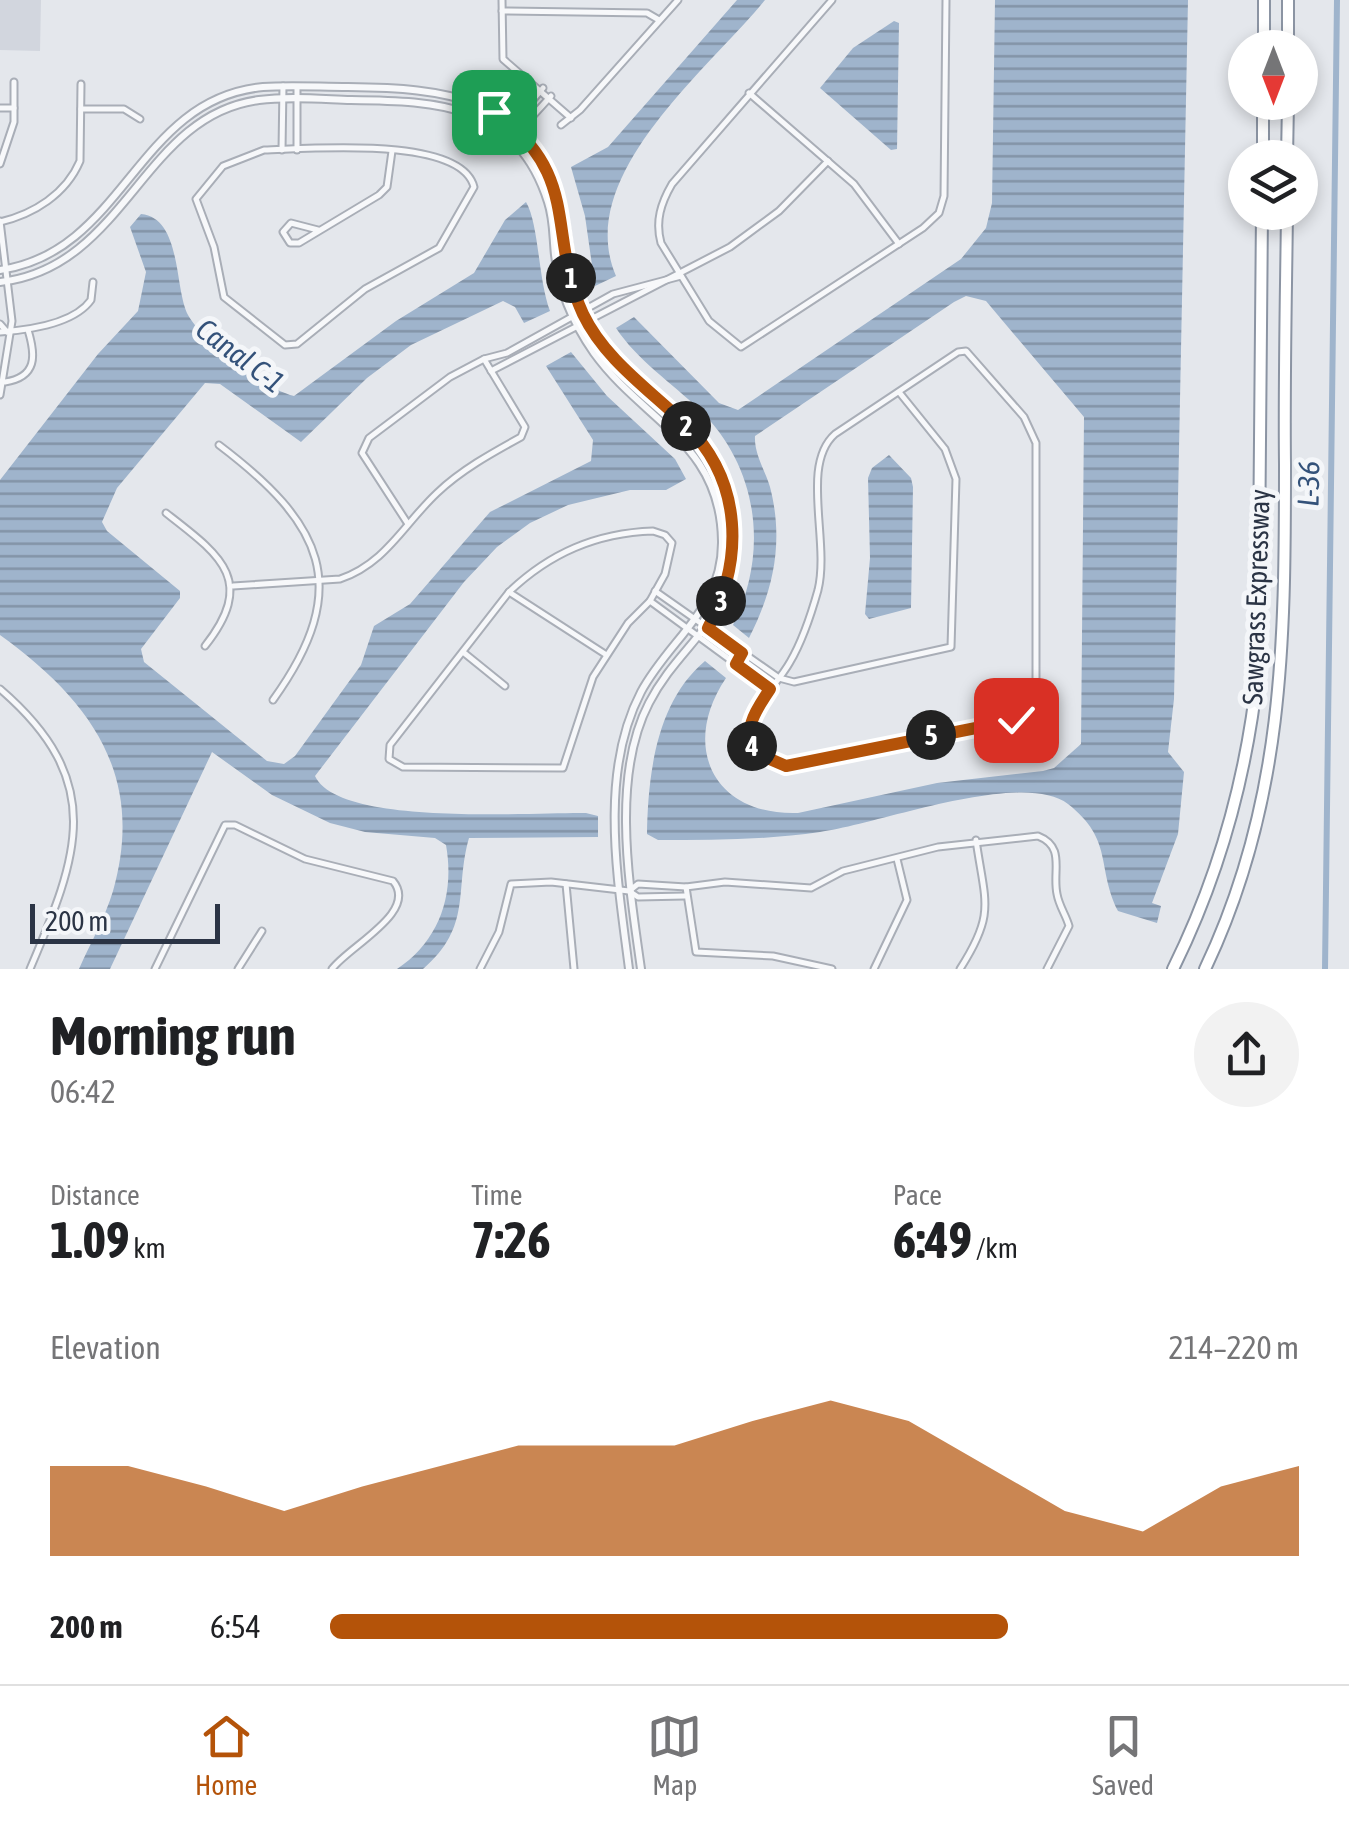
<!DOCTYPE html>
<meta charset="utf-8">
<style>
body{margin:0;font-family:"Asap Condensed",sans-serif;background:#f2f2f2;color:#202124;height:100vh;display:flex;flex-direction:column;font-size:38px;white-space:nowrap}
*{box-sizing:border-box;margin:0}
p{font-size:32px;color:#757577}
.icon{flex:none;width:55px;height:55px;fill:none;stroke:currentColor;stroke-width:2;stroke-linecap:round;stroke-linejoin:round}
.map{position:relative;height:969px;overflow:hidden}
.side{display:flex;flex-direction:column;background:#fff;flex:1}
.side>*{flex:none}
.needle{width:65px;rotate:180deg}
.fabs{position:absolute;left:1228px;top:30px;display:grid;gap:20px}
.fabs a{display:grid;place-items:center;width:90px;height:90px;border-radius:50%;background:#fff;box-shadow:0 5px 15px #0003;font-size:50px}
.scale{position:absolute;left:30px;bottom:25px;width:190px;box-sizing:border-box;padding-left:10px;border:5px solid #2b3445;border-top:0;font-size:28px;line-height:35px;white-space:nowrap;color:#2b3445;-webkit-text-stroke:8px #f4f6f9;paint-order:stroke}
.pin{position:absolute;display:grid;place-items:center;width:85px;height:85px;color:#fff;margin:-42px;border-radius:20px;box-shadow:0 5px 15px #0006}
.km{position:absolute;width:50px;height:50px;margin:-25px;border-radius:50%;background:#222;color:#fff;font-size:28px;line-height:50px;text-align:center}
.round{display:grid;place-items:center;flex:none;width:105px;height:105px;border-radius:52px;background:#f2f2f2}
.overview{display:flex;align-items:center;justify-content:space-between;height:170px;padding:0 50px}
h1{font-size:55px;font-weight:700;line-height:75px}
.metrics{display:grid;grid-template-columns:repeat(3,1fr);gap:15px;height:170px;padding:10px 50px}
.metrics div{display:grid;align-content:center}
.metrics b{font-size:50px;font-weight:700}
.metrics small{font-size:28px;font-weight:400}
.metrics p{font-size:28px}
.chart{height:280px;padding:20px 50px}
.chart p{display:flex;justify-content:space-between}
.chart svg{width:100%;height:180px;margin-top:10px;fill:#b45309;opacity:.7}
ul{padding:0 50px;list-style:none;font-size:32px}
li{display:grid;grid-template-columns:160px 120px 1fr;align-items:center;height:75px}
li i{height:25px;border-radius:12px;background:#b45309}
.tab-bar{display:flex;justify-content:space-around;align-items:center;height:140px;border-top:2px solid #e0e0e0;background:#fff;font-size:28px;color:#757577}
.tab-bar a{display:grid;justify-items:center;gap:5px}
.tab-bar .selected{color:#b45309}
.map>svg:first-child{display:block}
.built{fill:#d2d6de}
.water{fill:url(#water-rules)}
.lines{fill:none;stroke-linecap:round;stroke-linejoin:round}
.canal{stroke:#9fb4cc;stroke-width:6}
.minor-casing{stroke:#a9aeb7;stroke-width:9}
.tertiary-casing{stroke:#a9aeb7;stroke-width:10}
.motorway-casing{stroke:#8b94a3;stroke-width:14}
.minor{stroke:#f7f8fa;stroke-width:5}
.tertiary{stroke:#f7f8fa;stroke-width:6}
.motorway{stroke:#fff;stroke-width:10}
.route-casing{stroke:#fff;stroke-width:20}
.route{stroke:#b45309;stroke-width:12}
.labels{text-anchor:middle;stroke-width:10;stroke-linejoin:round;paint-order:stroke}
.street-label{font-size:28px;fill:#2b3445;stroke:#f4f6f9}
.water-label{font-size:30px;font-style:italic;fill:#34527a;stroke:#f4f6f9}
</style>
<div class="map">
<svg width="1349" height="969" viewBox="0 0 1349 969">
<defs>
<pattern id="water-rules" width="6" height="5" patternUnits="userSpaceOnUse" patternTransform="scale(2.5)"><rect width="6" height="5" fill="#9fb4cc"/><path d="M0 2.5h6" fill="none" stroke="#8293a7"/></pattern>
</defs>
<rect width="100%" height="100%" fill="#e4e7ec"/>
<!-- built -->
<path class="built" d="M0,0h41l-1,51 -40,-1z"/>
<!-- water -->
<g class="water">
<path d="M737,0h28c-57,70 -192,176 -149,276l-21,10 -10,-70 -14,-49 37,-20z"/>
<path d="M995,0h193l-14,699 -6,53 16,20 -6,62 -26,69 9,3 -4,17 -39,-12c-22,-44 -4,-71 -50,-107 -46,-35 -192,21 -248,28 -54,8 -108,8 -162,8l-11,-6c1,-59 9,-132 58,-173l21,17c-46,68 -13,138 72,135l139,-30 106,-12 11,-3 27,-24 3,-327 -98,-116 -20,-5 -12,6 -199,134c-1,18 10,34 15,51 14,54 4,102 -21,151l-16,-13c36,-72 26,-157 -33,-215 -28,-27 -63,-50 -84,-82l18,-11 85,86 19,7 223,-151 25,-31 6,-25z"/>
<path d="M894,21l5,2 -2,126 -6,1 -71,-62 33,-40z"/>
<path d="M526,202c13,22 12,77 24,109l-26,12 -9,-16 -12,-6 -92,44 -44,33 -66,64 -81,-58 -15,-1 -88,105 -15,34 5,9 73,60v7l-39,51 3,13 123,99 17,3 11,-8 66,-91 13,-39 36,-22 80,-92 101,-51 2,-21 -47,-74 25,-14 36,44 68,63 11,20 -20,11h-36l-62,15 -38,18 -33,24 -33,35 -149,194c23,51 218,36 271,37l12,3v21l-129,1c-15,52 4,88 -46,131h-26c42,-28 58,-74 49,-124l-11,-7 -70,-6 -35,-9 -58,-28 -60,-43 -102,217h-31c11,-25 26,-51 34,-78 33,-116 -23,-191 -113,-256v-155l98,-126 40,-43 8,-39 -16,-45 11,-13c41,4 33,74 47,101 14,26 78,75 106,81l102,-75 78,-48 31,-53z"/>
<path d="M889,455l22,23 2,9 -2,121 -42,11 -4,-5 5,-56 -2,-80 4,-10z"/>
</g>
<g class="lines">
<!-- canal -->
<path class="canal" d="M1325,969l12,-969"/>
<!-- minor casing -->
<g class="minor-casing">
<g id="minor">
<path d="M502,0l1,59 68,59"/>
<path d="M832,0l-160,184c-11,19 -17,37 -11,59l48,78 32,26 182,-119 16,-15 5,-17 2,-196"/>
<path d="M502,11l145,2 12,7"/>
<path d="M297,87v63"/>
<path d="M749,93l105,91 45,60"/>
<path d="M0,108h14"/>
<path d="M81,109h43l16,10"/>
<path d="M561,125l19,-15 98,-110"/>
<path d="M504,134l39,-46"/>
<path d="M510,141l41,-45"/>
<path d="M264,150c44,-1 197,-15 210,37l-35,61 -74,41 -68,55 -12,1 -61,-48 -10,-50 -18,-48 27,-33z"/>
<path d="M282,150l1,-64"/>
<path d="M0,164l14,-42v-40"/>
<path d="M0,222c34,-8 66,-28 80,-61l1,-77"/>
<path d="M318,230l-27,-7 -8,9 7,11h9l80,-48 8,-8 5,-36"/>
<path d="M0,324l7,8"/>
<path d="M0,332c28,-2 74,-8 91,-32l2,-18"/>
<path d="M966,351l58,66 12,26v237c-3,24 -10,36 -33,44l-218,42 -21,-6 -14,-18c-4,-34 25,-53 40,-80 13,-22 21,-47 28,-72 12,-49 -18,-125 17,-156l123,-82z"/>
<path d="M491,371l239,-124 49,-36 49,-50"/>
<path d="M5,382c32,-5 31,-26 23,-52"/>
<path d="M0,395l12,-74 -12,-100"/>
<path d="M219,445c103,78 136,141 54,255"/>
<path d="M166,513c54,42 91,67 39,133"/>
<path d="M408,524l-46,-71 7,-15 81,-61 34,-18 23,-6 106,-59 68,-18"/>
<path d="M653,531l12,4 7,8 -7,31 -15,27 -22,22 -35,54 -30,91 -160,-1 -14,-8 1,-14 119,-153c41,-39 87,-59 144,-61z"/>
<path d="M233,586l107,-7c46,-16 63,-54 97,-86 24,-23 55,-40 84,-56l4,-10 -41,-68"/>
<path d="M655,591l124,87 15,4 157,-35 5,-168 -11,-30 -46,-57"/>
<path d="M509,592l96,62"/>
<path d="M650,601l120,88"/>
<path d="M463,652l42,34"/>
<path d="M0,689c108,93 78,167 30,280"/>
<path d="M566,884l8,85"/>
<path d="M686,887l10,65 77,4 59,13"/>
<path d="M629,891l9,-7 48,3 39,-5 86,6 32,-17 95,-24 100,-11c28,11 14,35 19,58 2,12 9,21 12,32l-22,43"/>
<path d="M155,969l70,-144h10l70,34 88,22c26,31 -44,65 -61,88"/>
<path d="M238,969l24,-38"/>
<path d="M480,969l19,-37 12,-48 40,-2 78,9 9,6 47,-1"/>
<path d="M874,969l33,-69 -10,-41"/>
<path d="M960,969c36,-56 25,-66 16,-129"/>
</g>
</g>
<!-- tertiary casing -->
<g class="tertiary-casing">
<g id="tertiary">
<path d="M0,270c125,-18 136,-171 263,-183 28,-2 57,0 85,0 94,1 187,8 214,120 11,47 7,90 36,132 51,73 138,99 136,204 -2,81 -53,98 -85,160 -39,75 -19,186 -8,266"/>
<path d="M0,282c126,-14 142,-167 259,-182 30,-4 62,-1 92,0 87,1 166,4 197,102 6,18 5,35 7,53 4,37 18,68 39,98 49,68 127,90 128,188 1,68 -52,97 -81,151 -43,82 -23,189 -12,277"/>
</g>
</g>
<!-- motorway casing -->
<g class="motorway-casing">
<g id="motorway">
<path d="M1264,48v-48"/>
<path d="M1288,48v-48"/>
<path d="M1263,158v-56"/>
<path d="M1287,158l1,-56"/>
<path d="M1173,969c47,-95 74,-194 85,-299l4,-458"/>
<path d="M1205,969c79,-166 80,-326 80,-505 -1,-84 1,-168 2,-252"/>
</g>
</g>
<!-- minor -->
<use href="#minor" class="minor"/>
<!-- tertiary -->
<use href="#tertiary" class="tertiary"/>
<!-- motorway -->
<use href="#motorway" class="motorway"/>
</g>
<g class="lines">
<!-- route casing -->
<g class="route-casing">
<path id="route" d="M494,112c89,64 52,121 89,202 22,46 67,76 103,111 57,57 58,135 22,203l34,25 -6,11 34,25c-14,22 -28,38 -14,64l30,13 230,-46"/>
</g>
<!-- route -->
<use href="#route" class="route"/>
</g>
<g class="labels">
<!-- street labels -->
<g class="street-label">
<text transform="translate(1256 597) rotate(-88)" y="10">Sawgrass Expressway</text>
</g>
<!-- water labels -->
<g class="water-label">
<text transform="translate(240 356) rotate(37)" y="10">Canal C-1</text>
<text transform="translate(1309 484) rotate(-89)" y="10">L-36</text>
</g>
</g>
</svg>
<div class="fabs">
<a><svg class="needle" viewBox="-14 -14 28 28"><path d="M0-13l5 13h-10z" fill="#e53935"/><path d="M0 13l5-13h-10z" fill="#757577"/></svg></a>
<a><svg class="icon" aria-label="layers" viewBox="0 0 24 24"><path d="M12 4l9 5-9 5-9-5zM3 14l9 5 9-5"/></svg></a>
</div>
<div class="scale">200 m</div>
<div class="pin" style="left:494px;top:112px;background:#1e9e55"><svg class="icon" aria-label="arrive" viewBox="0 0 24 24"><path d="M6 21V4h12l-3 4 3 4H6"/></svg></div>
<div class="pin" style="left:1016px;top:720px;background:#d93025"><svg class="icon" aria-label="check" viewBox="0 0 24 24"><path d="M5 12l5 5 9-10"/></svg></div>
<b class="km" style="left:571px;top:278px">1</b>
<b class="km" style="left:686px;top:426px">2</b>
<b class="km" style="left:721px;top:601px">3</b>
<b class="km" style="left:752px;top:746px">4</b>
<b class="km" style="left:931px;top:735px">5</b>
</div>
<section class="side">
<div class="overview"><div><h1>Morning run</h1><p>06:42</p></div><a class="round"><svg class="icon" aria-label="share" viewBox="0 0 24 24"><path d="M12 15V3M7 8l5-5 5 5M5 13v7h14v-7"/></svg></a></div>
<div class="metrics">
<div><p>Distance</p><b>1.09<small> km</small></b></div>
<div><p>Time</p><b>7:26</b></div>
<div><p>Pace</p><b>6:49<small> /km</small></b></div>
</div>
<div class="chart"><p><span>Elevation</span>214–220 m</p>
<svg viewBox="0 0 160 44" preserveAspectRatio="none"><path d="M0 44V22L10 22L20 27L30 33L40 27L50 22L60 17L70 17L80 17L90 11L100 6L110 11L120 22L130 33L140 38L150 27L160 22V44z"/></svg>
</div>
<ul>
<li><b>200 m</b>6:54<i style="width:70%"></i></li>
</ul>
</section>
<nav class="tab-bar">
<a class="selected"><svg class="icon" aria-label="home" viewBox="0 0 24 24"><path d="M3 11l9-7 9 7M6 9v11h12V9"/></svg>Home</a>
<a><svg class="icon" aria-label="map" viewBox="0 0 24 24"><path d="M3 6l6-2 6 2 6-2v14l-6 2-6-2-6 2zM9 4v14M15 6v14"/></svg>Map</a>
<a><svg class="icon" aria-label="saved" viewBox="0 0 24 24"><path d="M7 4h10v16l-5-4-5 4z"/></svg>Saved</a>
</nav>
